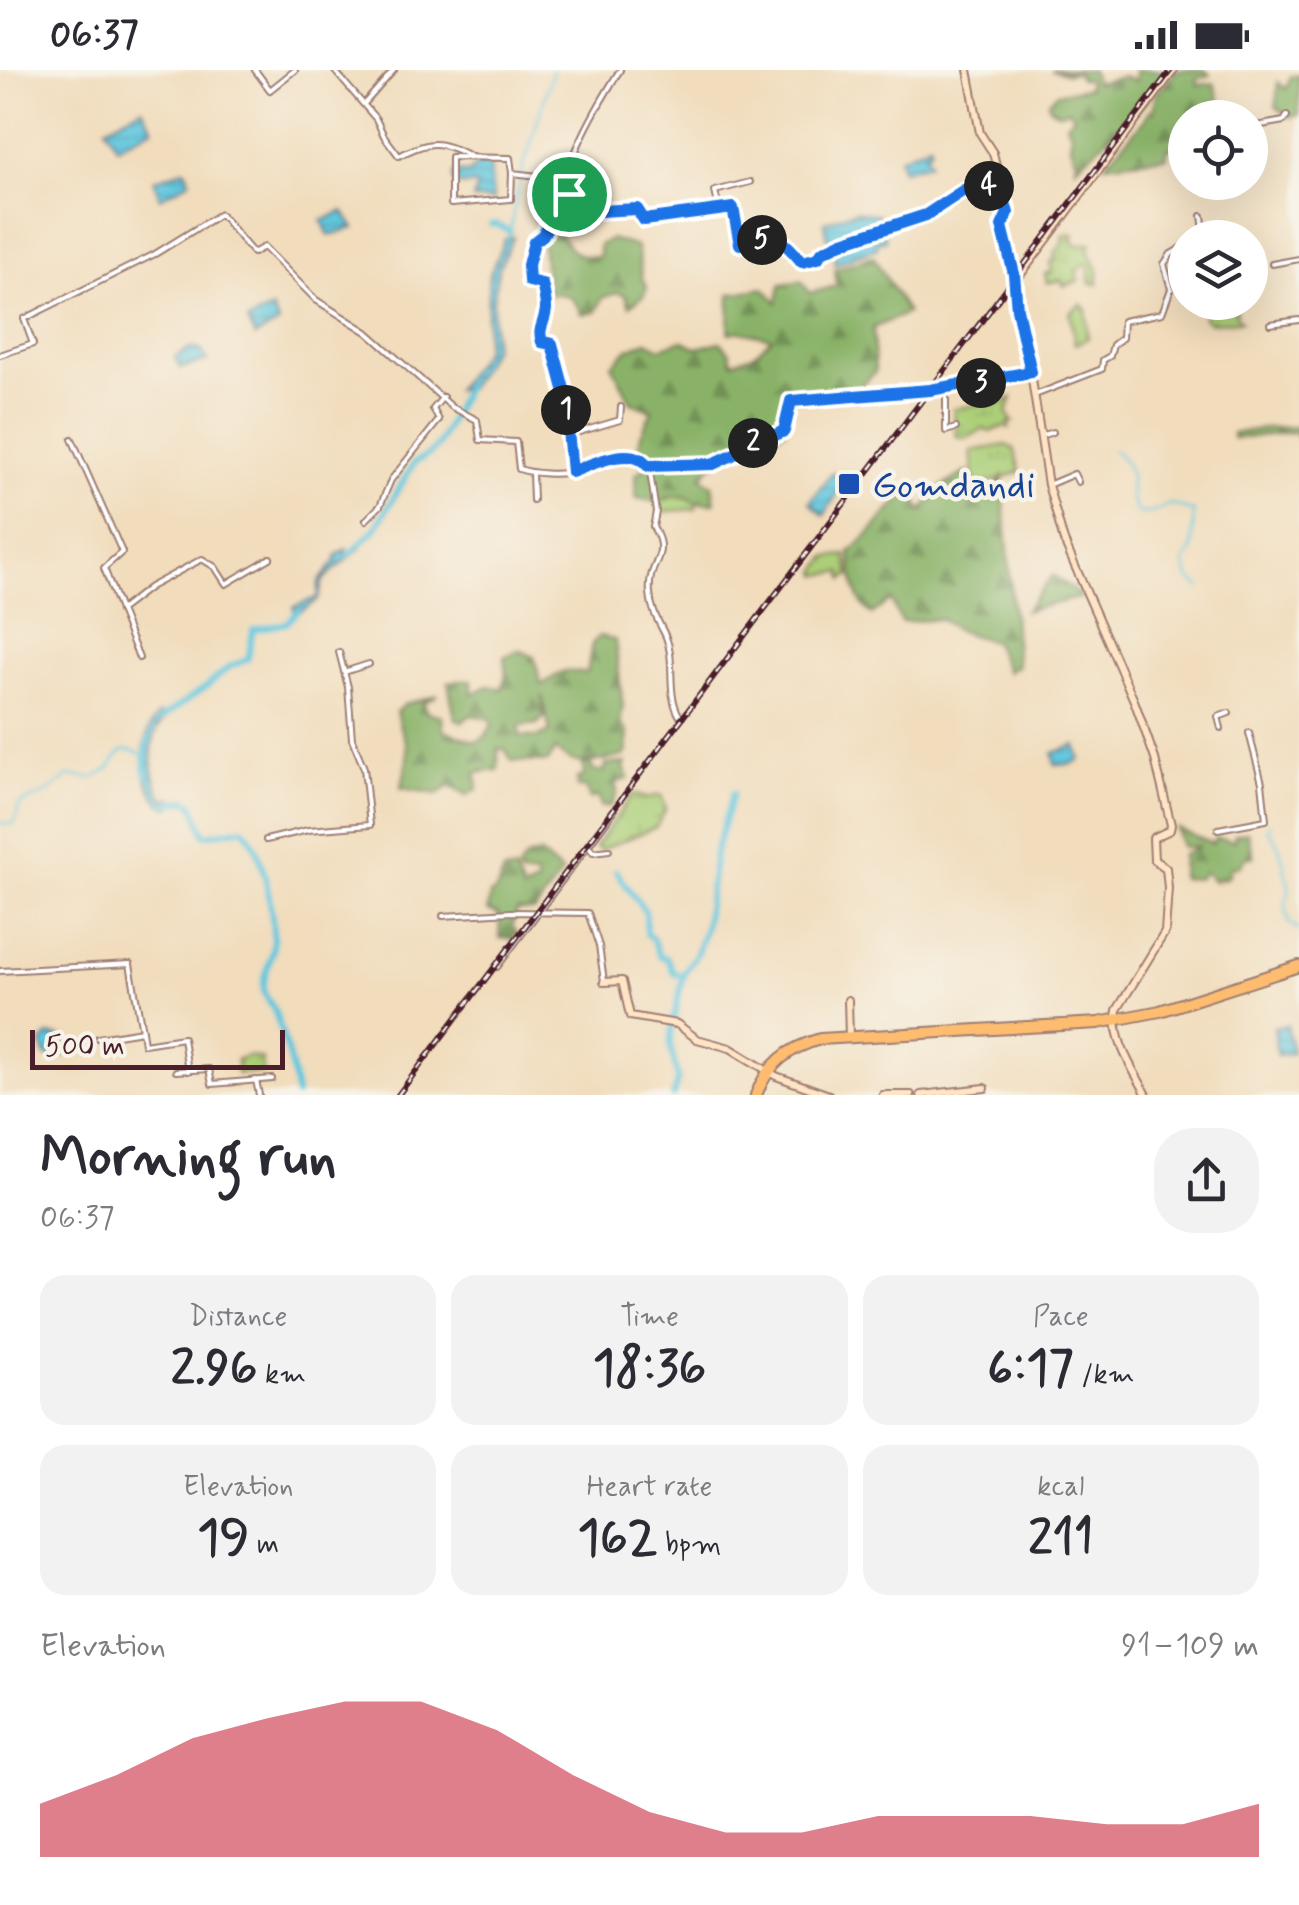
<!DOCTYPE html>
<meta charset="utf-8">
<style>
body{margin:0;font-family:Mynerve,sans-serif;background:#f2f2f3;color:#2b2b33;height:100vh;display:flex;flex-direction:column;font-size:38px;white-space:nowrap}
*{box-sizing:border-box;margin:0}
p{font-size:32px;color:#7c7c81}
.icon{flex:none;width:55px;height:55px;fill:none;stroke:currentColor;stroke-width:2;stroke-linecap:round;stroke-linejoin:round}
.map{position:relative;height:1025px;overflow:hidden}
.details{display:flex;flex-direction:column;background:#fff;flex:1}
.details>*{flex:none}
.tools{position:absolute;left:1168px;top:30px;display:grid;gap:20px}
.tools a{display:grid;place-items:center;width:100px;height:100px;border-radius:50%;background:#fff;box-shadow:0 10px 40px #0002;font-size:50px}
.scale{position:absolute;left:30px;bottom:25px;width:255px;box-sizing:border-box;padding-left:10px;border:5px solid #4a1f2b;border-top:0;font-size:28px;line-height:35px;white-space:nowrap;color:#4a1f2b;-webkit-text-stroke:8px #f7f3e8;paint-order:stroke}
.pin{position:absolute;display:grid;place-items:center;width:85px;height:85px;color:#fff;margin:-42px;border:5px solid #fff;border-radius:50%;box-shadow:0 2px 10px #0007}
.km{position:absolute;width:50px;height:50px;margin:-25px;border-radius:50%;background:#222;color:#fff;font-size:28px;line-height:50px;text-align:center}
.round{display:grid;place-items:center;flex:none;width:105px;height:105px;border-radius:40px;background:#f2f2f3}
.headline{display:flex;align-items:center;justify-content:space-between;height:170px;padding:0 40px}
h1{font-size:55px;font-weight:700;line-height:75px}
.figures{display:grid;grid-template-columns:repeat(3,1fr);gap:15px;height:170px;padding:10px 40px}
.figures div{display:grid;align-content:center;border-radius:25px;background:#f2f2f3;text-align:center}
.figures b{font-size:50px;font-weight:700}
.figures small{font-size:28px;font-weight:400}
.figures p{font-size:28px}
.chart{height:280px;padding:20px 40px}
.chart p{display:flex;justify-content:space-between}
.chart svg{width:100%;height:180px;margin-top:10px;fill:#d1495b;opacity:.7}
.status{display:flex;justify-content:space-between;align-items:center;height:70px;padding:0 50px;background:#fff;direction:ltr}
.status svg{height:28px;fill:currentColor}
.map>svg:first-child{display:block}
.grass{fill:url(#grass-tufts);stroke:#7b7752;stroke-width:2.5}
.forest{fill:url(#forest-firs);stroke:#6a684a;stroke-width:2.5;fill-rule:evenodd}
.wetland{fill:url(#wetland-marsh);stroke:#7b7752;stroke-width:2.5}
.water{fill:url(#water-rules);stroke:#567384;stroke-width:2.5}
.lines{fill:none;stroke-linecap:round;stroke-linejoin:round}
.stream{stroke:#61c7de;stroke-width:2.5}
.river{stroke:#61c7de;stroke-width:6}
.street-casing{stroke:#9e7e73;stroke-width:8}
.secondary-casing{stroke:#9e7e73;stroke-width:10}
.highway-casing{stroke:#9e7e73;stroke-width:14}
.street{stroke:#fff;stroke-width:4}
.secondary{stroke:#ffe4c6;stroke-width:6}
.highway{stroke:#febc70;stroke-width:10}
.rail-casing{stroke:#4a1f2b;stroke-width:6}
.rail{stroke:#f7f3e8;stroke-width:2.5;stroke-dasharray:8;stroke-linecap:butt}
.route-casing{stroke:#fff;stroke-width:20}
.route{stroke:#1a73e8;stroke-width:12}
.transit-dot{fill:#1a4fb4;stroke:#f7f3e8;stroke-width:4}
.labels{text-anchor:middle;stroke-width:9;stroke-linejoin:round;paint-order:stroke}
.transit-label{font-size:38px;fill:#164399;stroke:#f7f3e8;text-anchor:start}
</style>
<div class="status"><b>06:37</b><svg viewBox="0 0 49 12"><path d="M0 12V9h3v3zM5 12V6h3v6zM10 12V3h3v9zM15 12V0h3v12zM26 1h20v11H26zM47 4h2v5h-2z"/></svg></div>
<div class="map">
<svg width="1299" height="1025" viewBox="0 0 1299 1025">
<defs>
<pattern id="grass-tufts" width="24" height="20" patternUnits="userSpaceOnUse" patternTransform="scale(2.5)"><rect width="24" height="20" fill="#accf78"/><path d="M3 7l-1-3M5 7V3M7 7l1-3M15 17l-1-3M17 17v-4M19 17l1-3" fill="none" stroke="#96b168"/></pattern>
<pattern id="forest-firs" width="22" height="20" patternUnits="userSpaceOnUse" patternTransform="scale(2.5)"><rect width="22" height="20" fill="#89b268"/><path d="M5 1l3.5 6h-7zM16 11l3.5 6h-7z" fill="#729056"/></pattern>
<pattern id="wetland-marsh" width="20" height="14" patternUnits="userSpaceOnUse" patternTransform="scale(2.5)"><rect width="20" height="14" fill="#accf78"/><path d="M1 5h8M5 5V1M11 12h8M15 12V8" fill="none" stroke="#96b168"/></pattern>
<pattern id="water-rules" width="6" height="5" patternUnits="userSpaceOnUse" patternTransform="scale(2.5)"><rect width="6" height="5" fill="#61c7de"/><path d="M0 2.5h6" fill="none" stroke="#56aabf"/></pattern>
</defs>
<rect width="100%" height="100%" fill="#f7f3e8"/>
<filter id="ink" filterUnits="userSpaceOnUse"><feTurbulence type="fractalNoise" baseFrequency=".01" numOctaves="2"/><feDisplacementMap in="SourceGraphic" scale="20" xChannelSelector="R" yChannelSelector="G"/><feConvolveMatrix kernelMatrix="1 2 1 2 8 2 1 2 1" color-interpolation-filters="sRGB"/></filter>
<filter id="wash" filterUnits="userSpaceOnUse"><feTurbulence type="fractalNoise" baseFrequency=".0048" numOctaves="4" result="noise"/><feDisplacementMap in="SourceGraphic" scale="40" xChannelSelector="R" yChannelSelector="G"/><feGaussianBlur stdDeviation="2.25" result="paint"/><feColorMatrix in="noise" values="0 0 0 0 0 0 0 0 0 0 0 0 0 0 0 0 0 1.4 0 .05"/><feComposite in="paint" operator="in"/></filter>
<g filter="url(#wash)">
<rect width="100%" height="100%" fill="#f1dcbb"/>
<!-- grass -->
<g class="grass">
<path d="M1070,163l4,2 -3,3 5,7 15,-2 -3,6 10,21v14l-8,-1 -1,-16 -4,-3 -9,7 3,10 -15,5 -3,-6 -14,3 -2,-9 7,-2 -2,-10 5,-1 -1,-7 10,-12 -1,-7z"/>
<path d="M1081,234l5,6 2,28 -13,6 -5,-31z"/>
<path d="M1006,375l8,4 6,23 -38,13 -8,-5 -3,-29z"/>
<path d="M673,426l13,1 10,6v6l-37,3 -1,-10z"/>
<path d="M846,485l4,20 -6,5 -2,-8 -23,3 -1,-5 9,-13z"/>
</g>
<!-- forest -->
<g class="forest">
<path d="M1051,0h40l5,13 27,-6 12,4v-11h33l-29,40 -64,58 2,-7 -7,-18 2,-10 -6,-9 8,-8 -5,-6 -9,3 -10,-5 -2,-6 9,-9 31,-5v-8l-8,-1 -5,-8 -7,3z"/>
<path d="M1177,0h28l5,5 -13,3 1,7 16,-2 6,19 -8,1 -6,5 1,9 -22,1v40l-12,-10 -6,1v8l-62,7 40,-45 4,-9 4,2 2,-16z"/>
<path d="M1299,5v40l-10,2 -13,-10 2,-25 8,7 5,-12z"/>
<path d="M561,165c10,18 17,23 38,22v-12l12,-6 26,8 5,32 5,9 -4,8 -13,10 -4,-10 -8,-4 -16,6 -6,14 -14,2c-9,-18 -13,-21 -33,-20l-7,-49 6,-9z"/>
<path d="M873,186l34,57 -34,15 2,44 -19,19 -65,10 -7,30 -71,33 -12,13 11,7 3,19h-19l-10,-6 -13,-1 -15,6 -22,-4v-24l12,-8c-19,-19 -4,-35 4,-56l-21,-8 -19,-37 16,-16 19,-8 14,7 21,-8 15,8 23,-6 10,10 2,10 21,-7 19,-17 -31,-7 -12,2 1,-39 34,-6 13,14 4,-18 20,-3 9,12 27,-7 -2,-17z"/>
<path d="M1298,354l1,18 -4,-10 -62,7 -1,-5 33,-6 31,-1z"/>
<path d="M967,402l11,23 17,-5 7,-14 15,190 -10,6 -13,-30 -35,-11 -19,-12 -39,3 -10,-22 -19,14c-19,-12 -19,-41 -22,-62 23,-17 41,-49 63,-61l8,21 21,-26z"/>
<path d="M1053,505l29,22 -57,14z"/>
<path d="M599,566l16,4 8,68 -3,15 8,10 -1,18 -3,5c-28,4 -48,16 -69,-7l-7,13 -36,-1 -7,-12h-7v21l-22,3 2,16 -11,6 -16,-9 -14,8 -36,-6c4,-16 10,-36 3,-51 -4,-9 -6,-15 -8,-25l9,-8 33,-9 -14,7 2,10 16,4 1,14 33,12 9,-5 7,-12 -3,-7 -18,-3 -9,7 -7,-4 -7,-36 24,-2v14l16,-8 14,3 4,-14 -2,-18 15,-7 15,7 7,28 23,-14 23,2 5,-29zM542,626l8,36 -11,5h-19l-1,-11 18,-2 7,-7z"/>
<path d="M626,693l-2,3 4,13 -12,3 1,12 -6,12 -10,1 -3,-11 -8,3 -5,-12 -7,1 -1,-10 7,-1 -1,-13h8l2,7h12l1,-7z"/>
<path d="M1177,759l36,15 2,-6 19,3 1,-6 12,-3 7,25h-9l-5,9 -10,2 -1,8 -7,4 -7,-1v3l-11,-10 -6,7 -17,-1 1,-24 18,-8 -18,1z"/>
<path d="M540,784l22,19 -27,38h-18l-5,15 5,7 -5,6 -12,-1 -1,-23 -11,-4 2,-16 6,-4 8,-19 11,-1 8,20 14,-8 -1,-7 -15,-1 -3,-6 8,-11z"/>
</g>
<!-- wetland -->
<g class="wetland">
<path d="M1211,233h23l3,14 4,4 -32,1 -5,-4v-13z"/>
<path d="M1012,328l-5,15 6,9h-4v6l-4,-2 -15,6 -7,-3 -17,10 -9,-2 -4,-28 39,-7 2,4z"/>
<path d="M633,724l13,4 15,-3 5,14 -10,18 -51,21 -5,2 -5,-3z"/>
<path d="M248,986l14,3 1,14 -26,1v-15z"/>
</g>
<!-- water -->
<g class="water">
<path d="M142,38l11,20 -36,19 -11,-20z"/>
<path d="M930,74v6l-5,3 4,10 -27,7 -3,-12z"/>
<path d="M490,94l3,36 -20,-1 4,-11 -2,-3h-19l-3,-6 2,-7 15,1 7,-8z"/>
<path d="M185,99l5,12 -30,17 -6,-18z"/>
<path d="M343,141l11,17 -25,7 -7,-14z"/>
<path d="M855,141l24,4 2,12 -51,19 -6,-24z"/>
<path d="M883,160l3,10 -9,2v6l-42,16 -1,-16z"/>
<path d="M513,167l-15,33 -5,30v47l-25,42 -12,1 29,-41 4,-73 16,-37z"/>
<path d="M272,239l7,15 -24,12 -7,-15z"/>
<path d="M192,277l10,4 5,10 -26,7 -6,-10z"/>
<path d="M832,403l15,5 -23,37 -14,-13z"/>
<path d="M355,478h5l-37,32 -5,20 -23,15 -1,-8 24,-10 1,-15 17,-21v-5l10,-7 -1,6z"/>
<path d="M159,644l6,5c-20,19 -14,54 -5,75l7,6 5,-2 -1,9h-5c-28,-19 -29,-68 -7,-93z"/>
<path d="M1076,675l4,14 -9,5 -16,1 -2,-12z"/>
<path d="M1287,955l5,28 -15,2 -3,-28z"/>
<path d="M49,965l16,3 -1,18 -13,2 -6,-3 -3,-12z"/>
</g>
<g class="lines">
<!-- stream -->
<g class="stream">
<path d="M508,170l13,-65 32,-105"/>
<path d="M1113,380c30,23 8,39 25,63h13l20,-9 23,8 -2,38 -8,13 5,15 12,10"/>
<path d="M0,753l15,1 4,-19 26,-11 23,-18 26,2 15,-9c12,-18 10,-25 35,-14"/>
<path d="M1270,753l-2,6 11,17 6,23"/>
<path d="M1285,801c4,12 7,20 0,32l4,20 10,7"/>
</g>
<!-- river -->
<g class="river">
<path d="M491,155l5,-1 14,8"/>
<path d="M347,486l27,-25 40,-68 16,-9 8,-9 28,-59"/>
<path d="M159,650l47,-33 23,-20 19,-8 5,-29 34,-7 12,-13"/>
<path d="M147,705l-3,-15 5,-21"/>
<path d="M166,734l21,-4 6,4 12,31 38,-7c22,20 31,89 30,118 -1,15 -12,32 -9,46 2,7 9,13 11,20 9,27 18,55 21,83"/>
<path d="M616,801l30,42v21l7,5 6,17 8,2 7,15 10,3"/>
<path d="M673,1025l5,-16 -8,-34 2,-19 12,-53 13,-20 8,-26 10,-75 18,-59"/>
</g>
</g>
</g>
<g filter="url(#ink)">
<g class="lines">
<!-- street casing -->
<g class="street-casing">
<g id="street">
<path d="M255,0l15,20 25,-20"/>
<path d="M334,0l42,49 8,17 15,20c31,-16 40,-16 71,0"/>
<path d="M620,0c-19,30 -55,90 -55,124l14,3 5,11 16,3 37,-2 8,10 88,-10 7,35c38,-6 37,-11 62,18l15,-4 5,-6 21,-9 83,-28 38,-25 36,-6"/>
<path d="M364,34l30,-34"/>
<path d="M1250,57l34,-6 3,-5"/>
<path d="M512,103l-1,26 -60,5v-47l59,1 2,15 53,6"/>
<path d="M565,124l-22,41 -9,7 -8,33 3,6 13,2c2,9 4,17 4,26 -1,14 -9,19 -4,32l10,4 12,44 8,83"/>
<path d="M719,140l-4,-19 35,-9"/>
<path d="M1202,146l3,22"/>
<path d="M1272,194l27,-5"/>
<path d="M1270,254l29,-4"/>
<path d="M0,285l33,-11 -9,-25 131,-65 65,-40 33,39 11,-6 52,53 51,32 85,75 25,13 3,20 36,2 3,27c15,5 39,6 55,3 22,-6 57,-29 75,-6l64,-2 71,-33 7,-30 139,-11 101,-18"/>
<path d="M946,317v44l10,-3"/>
<path d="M1035,325l67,-26 1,-9 7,-4 3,-11 9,-7 1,-17 39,-8 9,-24 -7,-25 7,-10 14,-8"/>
<path d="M569,365l51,-15 1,-13"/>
<path d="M1040,366l13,-4"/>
<path d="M72,369l50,113 -18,16 16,42 30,-23 52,-28 13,8 11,17 44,-26"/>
<path d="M649,396l7,46 -3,15c19,31 -6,33 -3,66 1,18 9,29 16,44 10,25 0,55 13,78"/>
<path d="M532,403l1,27"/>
<path d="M1048,415l26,-11 4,8"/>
<path d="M366,450l14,-14 11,-26 48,-60 -6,-11 10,-12"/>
<path d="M120,541l19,47"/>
<path d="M344,602l25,-8"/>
<path d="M1221,658l-3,-11 11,-4"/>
<path d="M1218,759l48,-9 -4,-37 -13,-50"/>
<path d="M266,770l42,-10 62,-5 -6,-57 -12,-29 -4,-52 -9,-35"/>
<path d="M589,776l4,6 16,-2"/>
<path d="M443,846l68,-4 77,1 11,33 5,35"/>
<path d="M497,897l117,-156"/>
<path d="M0,901l130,-7 12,67"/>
<path d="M98,968l44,-7 2,13 39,-6 5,33"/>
<path d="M176,1001l33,-2 3,15 60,-5"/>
<path d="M256,1010l3,15"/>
</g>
</g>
<!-- secondary casing -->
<g class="secondary-casing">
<g id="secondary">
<path d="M968,0l12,63 13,20 15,60 -6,13 12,48 3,35 12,51 19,125 16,56 71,162 20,56 16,66 -1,5 -17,8 1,22 12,8 2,20 -3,44 -48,78c-5,30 16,59 30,85"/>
<path d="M1015,212l159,-212"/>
<path d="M604,912l18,-1 8,35 47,8 20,15 33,9 46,28 53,19"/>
<path d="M848,930l1,37"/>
<path d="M883,1025h28"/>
<path d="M921,1025l64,-7"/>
</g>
</g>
<!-- highway casing -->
<g class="highway-casing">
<path id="highway" d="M756,1025c12,-31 32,-47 64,-56l278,-16 62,-12 139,-45"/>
</g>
<!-- street -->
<use href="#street" class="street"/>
<!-- secondary -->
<use href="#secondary" class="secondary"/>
<!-- highway -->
<use href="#highway" class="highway"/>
<!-- rail casing -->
<g class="rail-casing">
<path id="rail" d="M398,1025l773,-1025"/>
</g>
<!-- rail -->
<use href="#rail" class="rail"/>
</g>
</g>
<g class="lines" filter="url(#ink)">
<!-- route casing -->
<g class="route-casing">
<path id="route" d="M1000,114l8,29 -6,13 12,48 3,35 14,63 -101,18 -139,11 -7,30 -71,33 -65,2c-16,-22 -56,-2 -76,6l-8,-83 -12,-45 -10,-2c-5,-14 3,-19 4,-33 0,-8 -2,-17 -4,-25l-13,-3 -1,-16 6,-23 9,-7 22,-41 14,3 5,11 16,3 37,-2 7,11 89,-12 7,36c39,-7 37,-11 62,18l16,-4 4,-6 21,-10 83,-27 38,-25z"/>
</g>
<!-- route -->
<use href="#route" class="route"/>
</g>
<!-- markers -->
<rect class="transit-dot" x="837" y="402" width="24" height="24" rx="5"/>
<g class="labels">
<!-- transit labels -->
<g class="transit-label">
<text x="872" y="427">Gomdandi</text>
</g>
</g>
</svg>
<div class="tools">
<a><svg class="icon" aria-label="locate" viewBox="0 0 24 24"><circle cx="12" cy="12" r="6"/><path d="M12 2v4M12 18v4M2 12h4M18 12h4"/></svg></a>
<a><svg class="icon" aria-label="layers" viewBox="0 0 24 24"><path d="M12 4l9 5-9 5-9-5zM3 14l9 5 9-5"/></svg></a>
</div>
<div class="scale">500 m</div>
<div class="pin" style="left:569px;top:124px;background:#1e9e55"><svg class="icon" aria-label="arrive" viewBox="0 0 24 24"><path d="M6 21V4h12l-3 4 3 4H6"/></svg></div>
<b class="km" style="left:566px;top:340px">1</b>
<b class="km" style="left:753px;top:373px">2</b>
<b class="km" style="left:981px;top:313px">3</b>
<b class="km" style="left:989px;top:116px">4</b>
<b class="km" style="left:762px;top:170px">5</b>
</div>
<section class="details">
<div class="headline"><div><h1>Morning run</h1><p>06:37</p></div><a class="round"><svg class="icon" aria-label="share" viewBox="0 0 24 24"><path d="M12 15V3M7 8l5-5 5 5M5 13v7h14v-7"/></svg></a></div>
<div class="figures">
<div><p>Distance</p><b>2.96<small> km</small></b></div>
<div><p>Time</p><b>18:36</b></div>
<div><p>Pace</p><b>6:17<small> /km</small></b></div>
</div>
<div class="figures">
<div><p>Elevation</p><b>19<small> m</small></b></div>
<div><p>Heart rate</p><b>162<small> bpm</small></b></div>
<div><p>kcal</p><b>211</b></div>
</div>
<div class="chart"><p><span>Elevation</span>91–109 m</p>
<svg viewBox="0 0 160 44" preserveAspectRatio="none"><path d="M0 44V31L10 24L20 15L30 10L40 6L50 6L60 13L70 24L80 33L90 38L100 38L110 34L120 34L130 34L140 36L150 36L160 31V44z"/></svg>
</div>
</section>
